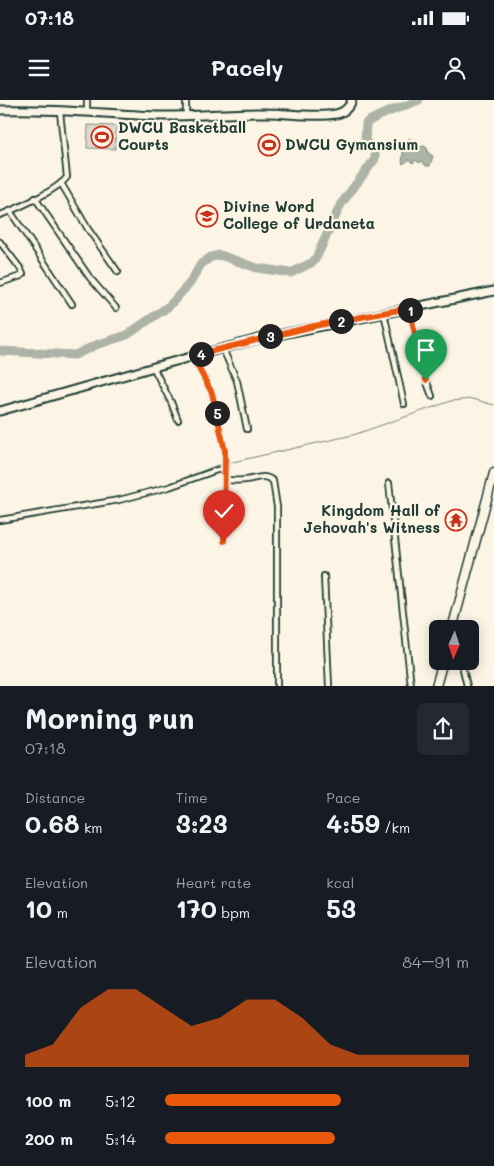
<!DOCTYPE html>
<meta charset="utf-8">
<style>
body{margin:0;font-family:Mali,sans-serif;background:#242831;color:#f1f3f6;height:100vh;display:flex;flex-direction:column;font-size:19px;white-space:nowrap}
*{box-sizing:border-box;margin:0}
p{font-size:16px;color:#9ea1a6}
.icon{flex:none;width:28px;height:28px;fill:none;stroke:currentColor;stroke-width:2;stroke-linecap:round;stroke-linejoin:round}
.map{position:relative;height:586px;overflow:hidden}
.details{display:flex;flex-direction:column;background:#171b24;flex:1}
.details>*{flex:none}
.needle{width:32px;rotate:183deg}
.tools{position:absolute;left:429px;top:520px;display:grid;gap:10px}
.tools a{display:grid;place-items:center;width:50px;height:50px;border-radius:8px;background:#171b24;box-shadow:0 2px 12px #0003;font-size:25px}
.pin{position:absolute;display:grid;place-items:center;width:42px;height:42px;color:#fff;margin:-51px -21px;border-radius:50% 50% 50% 0;rotate:-45deg;box-shadow:0 0 5px #0007}
.pin .icon{rotate:45deg}
.km{position:absolute;width:25px;height:25px;margin:-12px;border-radius:50%;background:#222;color:#fff;font-size:14px;line-height:25px;text-align:center}
.round{display:grid;place-items:center;flex:none;width:52px;height:52px;border-radius:8px;background:#242831}
.head{display:flex;align-items:center;justify-content:space-between;height:85px;padding:0 25px}
h1{font-size:28px;font-weight:700;line-height:38px}
.metrics{display:grid;grid-template-columns:repeat(3,1fr);gap:8px;height:85px;padding:5px 25px}
.metrics div{display:grid;align-content:center}
.metrics b{font-size:25px;font-weight:700}
.metrics small{font-size:14px;font-weight:400}
.metrics p{font-size:14px}
.chart{height:140px;padding:10px 25px}
.chart p{display:flex;justify-content:space-between}
.chart svg{width:100%;height:90px;margin-top:5px;fill:#ea580c;opacity:.7}
ul{padding:0 25px;list-style:none;font-size:16px}
li{display:grid;grid-template-columns:80px 60px 1fr;align-items:center;height:38px}
li i{height:12px;border-radius:6px;background:#ea580c}
.status{display:flex;justify-content:space-between;align-items:center;height:35px;padding:0 25px;background:#171b24;direction:ltr}
.status svg{height:14px;fill:currentColor}
header{display:flex;justify-content:space-between;align-items:center;height:65px;padding:0 25px;background:#171b24;font-size:22px;font-weight:700}
.map>svg:first-child{display:block}
.green{fill:#dcdacc;stroke:#7e8c80}
.water{fill:#aeb3a7;stroke:#758479}
.lines{fill:none;stroke-linecap:round;stroke-linejoin:round}
.stream{stroke:#758479;stroke-width:1}
.river{stroke:#aeb3a7;stroke-width:9}
.street-casing{stroke:#1f3d34;stroke-width:8}
.secondary-casing{stroke:#1f3d34;stroke-width:11}
.primary-casing{stroke:#1f3d34;stroke-width:11}
.street{stroke:#fcf5e5;stroke-width:4.5}
.secondary{stroke:#fcf5e5;stroke-width:7}
.primary{stroke:#fcf5e5;stroke-width:8}
.route-casing{stroke:#fff;stroke-width:10}
.route{stroke:#ea580c;stroke-width:6}
.labels{text-anchor:middle;stroke-width:4.5;stroke-linejoin:round;paint-order:stroke}
.poi-label{font-size:15px;font-weight:bold;fill:#1f3d34;stroke:#fcf5e5;text-anchor:start}
</style>
<div class="status"><b>07:18</b><svg viewBox="0 0 49 12"><path d="M0 12V9h3v3zM5 12V6h3v6zM10 12V3h3v9zM15 12V0h3v12zM26 1h20v11H26zM47 4h2v5h-2z"/></svg></div>
<header><svg class="icon" aria-label="menu" viewBox="0 0 24 24"><path d="M4 6h16M4 12h16M4 18h16"/></svg>Pacely<svg class="icon" aria-label="person" viewBox="0 0 24 24"><circle cx="12" cy="8" r="4"/><path d="M4 21q1-7 8-7t8 7"/></svg></header>
<div class="map">
<svg width="494" height="586" viewBox="0 0 494 586">
<rect width="100%" height="100%" fill="#fcf5e5"/>
<filter id="ink" filterUnits="userSpaceOnUse"><feTurbulence type="fractalNoise" baseFrequency=".02" numOctaves="2"/><feDisplacementMap in="SourceGraphic" scale="10" xChannelSelector="R" yChannelSelector="G"/><feConvolveMatrix kernelMatrix="1 2 1 2 8 2 1 2 1" color-interpolation-filters="sRGB"/></filter>
<g filter="url(#ink)">
<!-- green -->
<path class="green" d="M88,25l28,1 -1,23 -28,-1z"/>
<!-- water -->
<path class="water" d="M409,38l8,9 7,-1 3,2 1,5 5,3 -3,10h-4l-4,-5 -3,2 -3,-3 -3,3 -4,-3 -6,4 -1,-1 1,-10 -3,-5 6,-3z"/>
<g class="lines">
<!-- stream -->
<g class="stream">
<path d="M162,387l53,-21 138,-31 98,-34 21,-2 22,6"/>
<path d="M60,408l18,-5h12"/>
</g>
<!-- river -->
<path class="river" d="M0,251l75,4 21,-10 31,-10 42,-29 21,-23 11,-19 10,-7 9,-2 37,13 34,5 22,-11 4,-6 24,-52 34,-45v-8l-10,-10 1,-18c16,-11 35,-15 53,-23"/>
<!-- street casing -->
<g class="street-casing">
<g id="street">
<path d="M87,0v12"/>
<path d="M186,15v-15"/>
<path d="M61,83l27,46 30,43"/>
<path d="M35,98l55,80 26,30"/>
<path d="M10,111l62,93"/>
<path d="M0,115c16,-6 58,-25 67,-38l-7,-65"/>
<path d="M0,142l20,26 3,6 -2,2 -21,7"/>
<path d="M409,208l17,72 6,16"/>
<path d="M384,213l20,91"/>
<path d="M223,249l14,32 10,48"/>
<path d="M192,256l20,37 13,58 -1,90"/>
<path d="M153,267l18,35 7,18"/>
<path d="M225,380c7,0 14,1 21,0 10,-1 18,-7 27,1l4,26v179"/>
<path d="M389,383l22,203"/>
<path d="M0,420l119,-20 50,-13 48,-17 8,-1"/>
<path d="M324,476l5,110"/>
<path d="M461,561l6,25"/>
</g>
</g>
<!-- secondary casing -->
<g class="secondary-casing">
<g id="secondary">
<path d="M0,10c52,-2 104,4 156,6 37,1 74,-4 111,-3 22,0 47,5 69,1 7,-1 14,-7 16,-14"/>
<path d="M0,311l161,-46 97,-26 236,-48"/>
</g>
</g>
<!-- primary casing -->
<g class="primary-casing">
<g id="primary">
<path d="M452,529l42,-156"/>
<path d="M436,586l7,-25"/>
</g>
</g>
<!-- street -->
<use href="#street" class="street"/>
<!-- secondary -->
<use href="#secondary" class="secondary"/>
<!-- primary -->
<use href="#primary" class="primary"/>
</g>
</g>
<g class="lines" filter="url(#ink)">
<!-- route casing -->
<g class="route-casing">
<path id="route" d="M224,441l1,-90 -13,-58 -20,-37 122,-30 95,-18 17,72"/>
</g>
<!-- route -->
<use href="#route" class="route"/>
</g>
<!-- icons -->
<defs>
<g id="stadium-ring" transform="scale(1.125)"><circle r="9.5" fill="#fcf5e5" stroke="#c8321e" stroke-width="1.5"/><path d="M0-5a6.5 5 0 1 0 0 10a6.5 5 0 1 0 0-10ZM-3.5-1.8h7v3.6h-7Z" fill="#c8321e"/></g>
<g id="university-ring" transform="scale(1.125)"><circle r="9.5" fill="#fcf5e5" stroke="#c8321e" stroke-width="1.5"/><path d="M0-5L7-2L0 1L-7-2ZM-4 1L0 2.5L4 1V4Q0 6-4 4Z" fill="#c8321e"/></g>
<g id="temple-ring" transform="scale(1.125)"><circle r="9.5" fill="#fcf5e5" stroke="#c8321e" stroke-width="1.5"/><path d="M0-6L5-2H3V0L6.5 2.5H4V6H1.5V3h-3V6H-4V2.5H-6.5L-3 0V-2H-5Z" fill="#c8321e"/></g>
</defs>
<g fill-rule="evenodd">
<use href="#stadium-ring" x="102" y="37"/>
<use href="#stadium-ring" x="269" y="45"/>
<use href="#university-ring" x="207" y="116"/>
<use href="#temple-ring" x="456" y="420"/>
</g>
<g class="labels">
<!-- poi labels -->
<g class="poi-label">
<text x="118" y="33">DWCU Basketball<tspan x="118" dy="17">Courts</tspan></text>
<text x="285" y="50">DWCU Gymansium</text>
<text x="223" y="112">Divine Word<tspan x="223" dy="17">College of Urdaneta</tspan></text>
<text x="440" y="416" text-anchor="end">Kingdom Hall of<tspan x="440" dy="17">Jehovah's Witness</tspan></text>
</g>
</g>
</svg>
<div class="tools">
<a><svg class="needle" viewBox="-14 -14 28 28"><path d="M0-13l5 13h-10z" fill="#e53935"/><path d="M0 13l5-13h-10z" fill="#9ea1a6"/></svg></a>
</div>
<div class="pin" style="left:426px;top:280px;background:#1e9e55"><svg class="icon" aria-label="arrive" viewBox="0 0 24 24"><path d="M6 21V4h12l-3 4 3 4H6"/></svg></div>
<div class="pin" style="left:224px;top:441px;background:#d93025"><svg class="icon" aria-label="check" viewBox="0 0 24 24"><path d="M5 12l5 5 9-10"/></svg></div>
<b class="km" style="left:410px;top:210px">1</b>
<b class="km" style="left:341px;top:221px">2</b>
<b class="km" style="left:270px;top:236px">3</b>
<b class="km" style="left:201px;top:254px">4</b>
<b class="km" style="left:217px;top:313px">5</b>
</div>
<section class="details">
<div class="head"><div><h1>Morning run</h1><p>07:18</p></div><a class="round"><svg class="icon" aria-label="share" viewBox="0 0 24 24"><path d="M12 15V3M7 8l5-5 5 5M5 13v7h14v-7"/></svg></a></div>
<div class="metrics">
<div><p>Distance</p><b>0.68<small> km</small></b></div>
<div><p>Time</p><b>3:23</b></div>
<div><p>Pace</p><b>4:59<small> /km</small></b></div>
</div>
<div class="metrics">
<div><p>Elevation</p><b>10<small> m</small></b></div>
<div><p>Heart rate</p><b>170<small> bpm</small></b></div>
<div><p>kcal</p><b>53</b></div>
</div>
<div class="chart"><p><span>Elevation</span>84–91 m</p>
<svg viewBox="0 0 160 44" preserveAspectRatio="none"><path d="M0 44V38L10 33L20 15L30 6L40 6L50 15L60 24L70 20L80 11L90 11L100 20L110 33L120 38L130 38L140 38L150 38L160 38V44z"/></svg>
</div>
<ul>
<li><b>100 m</b>5:12<i style="width:58%"></i></li>
<li><b>200 m</b>5:14<i style="width:56%"></i></li>
</ul>
</section>
